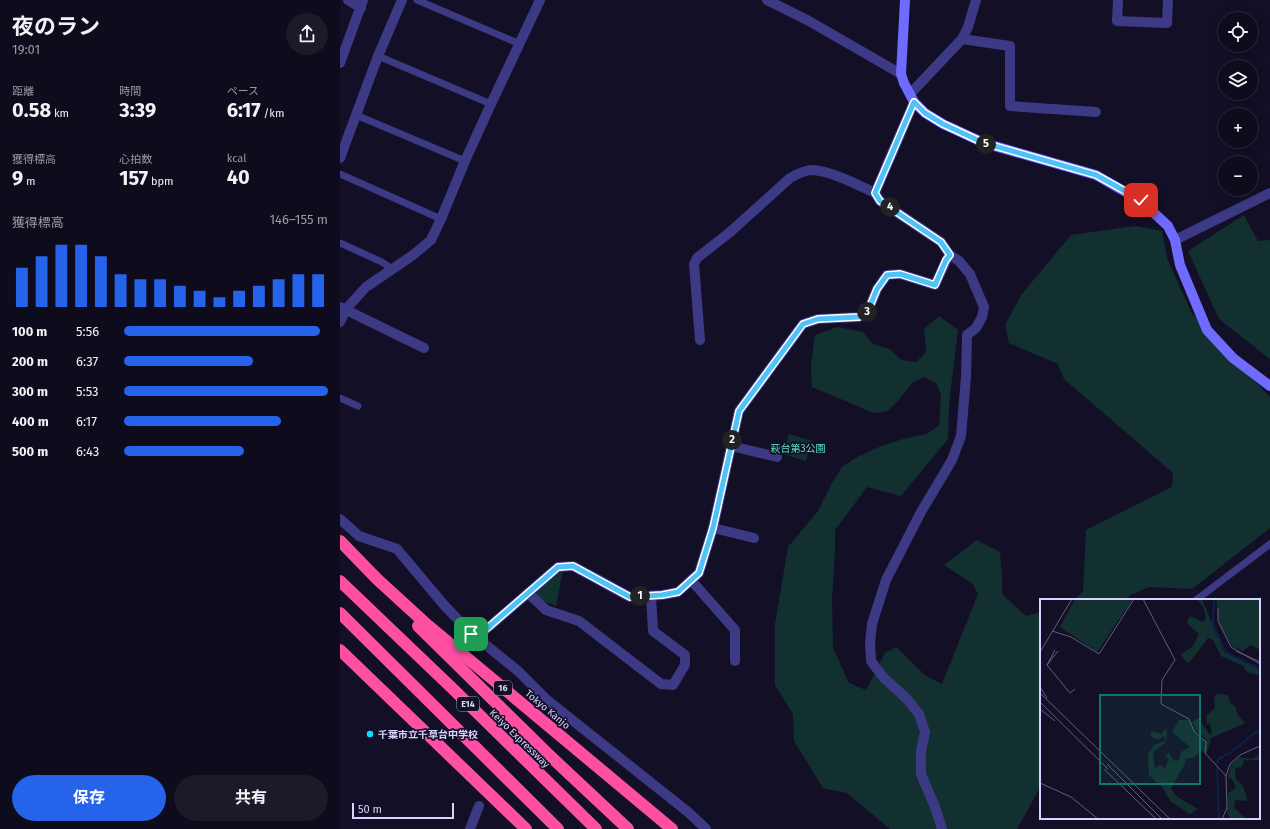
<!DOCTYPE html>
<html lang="ja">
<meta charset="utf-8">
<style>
body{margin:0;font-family:"Fira Sans","Noto Sans JP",sans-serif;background:#1c1929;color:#f1f3f6;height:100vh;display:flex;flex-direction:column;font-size:15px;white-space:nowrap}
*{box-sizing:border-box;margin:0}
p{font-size:13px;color:#9b9ba3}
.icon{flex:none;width:22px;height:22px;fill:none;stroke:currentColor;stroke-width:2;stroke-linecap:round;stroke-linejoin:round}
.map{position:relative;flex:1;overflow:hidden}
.side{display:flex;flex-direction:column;background:#0e0b1c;width:340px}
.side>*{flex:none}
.tools{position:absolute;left:878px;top:12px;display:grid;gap:8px}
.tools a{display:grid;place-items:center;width:40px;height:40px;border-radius:50%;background:#0e0b1c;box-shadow:0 4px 16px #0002,0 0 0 1px #2e2b3b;font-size:20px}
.scale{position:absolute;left:12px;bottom:10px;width:102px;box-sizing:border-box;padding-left:4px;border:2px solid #d9d4ff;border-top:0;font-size:11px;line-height:14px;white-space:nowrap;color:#d9d4ff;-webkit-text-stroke:3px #130f26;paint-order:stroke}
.pin{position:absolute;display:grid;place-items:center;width:34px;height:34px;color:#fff;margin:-17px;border-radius:8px;box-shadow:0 2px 6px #0006}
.km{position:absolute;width:20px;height:20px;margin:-10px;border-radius:50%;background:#222;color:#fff;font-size:11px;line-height:20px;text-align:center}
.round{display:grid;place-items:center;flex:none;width:42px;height:42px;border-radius:21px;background:#1c1929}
.overview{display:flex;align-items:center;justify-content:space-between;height:68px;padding:0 12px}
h1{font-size:22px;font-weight:700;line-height:30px}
.figures{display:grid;grid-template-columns:repeat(3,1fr);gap:6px;height:68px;padding:4px 12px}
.figures div{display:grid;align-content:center}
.figures b{font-size:20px;font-weight:700}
.figures small{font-size:11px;font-weight:400}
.figures p{font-size:11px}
.chart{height:112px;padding:8px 12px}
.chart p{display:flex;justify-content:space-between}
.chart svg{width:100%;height:72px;margin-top:4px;stroke:#2563eb;stroke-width:6}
.action{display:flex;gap:8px;margin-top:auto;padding:8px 12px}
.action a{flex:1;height:46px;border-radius:24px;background:#2563eb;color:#fff;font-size:16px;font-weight:700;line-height:46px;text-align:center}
.action a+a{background:#1c1929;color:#f1f3f6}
ul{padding:0 12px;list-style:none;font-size:13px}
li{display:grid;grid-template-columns:64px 48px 1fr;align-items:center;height:30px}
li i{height:10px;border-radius:5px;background:#2563eb}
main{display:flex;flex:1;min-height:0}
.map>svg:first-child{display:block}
.green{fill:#12302f}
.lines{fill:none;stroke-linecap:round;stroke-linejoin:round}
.lane{stroke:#3d3a85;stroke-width:7}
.street{stroke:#3d3a85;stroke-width:10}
.secondary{stroke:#6f6bff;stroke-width:10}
.highway{stroke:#ff4fa3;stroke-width:12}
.route-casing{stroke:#fff;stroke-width:8}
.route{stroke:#4fc3f7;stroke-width:5}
.poi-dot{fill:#00e5ff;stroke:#130f26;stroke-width:1.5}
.labels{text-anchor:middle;stroke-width:3.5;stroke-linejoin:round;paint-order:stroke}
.shield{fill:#130f26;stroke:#9e99be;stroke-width:1}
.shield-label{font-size:9px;font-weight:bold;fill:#d9d4ff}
.park-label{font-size:10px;fill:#5fe0c0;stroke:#130f26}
.street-label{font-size:10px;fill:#d9d4ff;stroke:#130f26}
.poi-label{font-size:10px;font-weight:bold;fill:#d9d4ff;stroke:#130f26;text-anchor:start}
.inset-river{fill:none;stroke:#0c2248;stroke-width:2}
.inset-road{fill:none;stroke:#625e7d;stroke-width:1}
.view{fill:#0f766e;fill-opacity:0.15;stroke:#0f766e;stroke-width:2}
.inset-edge{fill:none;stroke:#d9d4ff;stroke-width:2}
</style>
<main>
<section class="side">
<div class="overview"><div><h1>夜のラン</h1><p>19:01</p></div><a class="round"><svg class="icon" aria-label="share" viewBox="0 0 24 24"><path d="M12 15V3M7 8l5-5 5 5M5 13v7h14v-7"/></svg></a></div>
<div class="figures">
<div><p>距離</p><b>0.58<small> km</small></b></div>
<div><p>時間</p><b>3:39</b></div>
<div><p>ペース</p><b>6:17<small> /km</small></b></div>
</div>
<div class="figures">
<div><p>獲得標高</p><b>9<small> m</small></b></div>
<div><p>心拍数</p><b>157<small> bpm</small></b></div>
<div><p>kcal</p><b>40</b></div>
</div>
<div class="chart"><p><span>獲得標高</span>146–155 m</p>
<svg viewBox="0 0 160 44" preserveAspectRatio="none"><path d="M5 44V20M15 44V13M25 44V6M35 44V6M45 44V13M55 44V24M65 44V27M75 44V27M85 44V31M95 44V34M105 44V38M115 44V34M125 44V31M135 44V27M145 44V24M155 44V24"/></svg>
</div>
<ul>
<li><b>100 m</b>5:56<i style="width:96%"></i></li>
<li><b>200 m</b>6:37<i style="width:63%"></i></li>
<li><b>300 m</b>5:53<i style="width:100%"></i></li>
<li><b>400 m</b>6:17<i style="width:77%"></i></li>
<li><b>500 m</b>6:43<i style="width:59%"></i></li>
</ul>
<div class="action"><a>保存</a><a>共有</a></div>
</section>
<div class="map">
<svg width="930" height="829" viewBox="0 0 930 829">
<rect width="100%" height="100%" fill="#130f26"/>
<!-- green -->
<g class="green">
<path d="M904,215l14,26 12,-1v119l-51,-40 -31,-68z"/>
<path d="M795,226l27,5 5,27 25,56 78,83v131l-78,61 -43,-2 -19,8 -3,5h-53l9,-9 3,-61 86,-43 1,-14 -109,-94 -6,-15 -49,-21 -4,-18 16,-30 50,-60z"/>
<path d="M599,316l19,14 -9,74 -1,35 -47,57 -34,-9 -32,43v20l-3,49 1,49 16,35 17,7 19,-37 11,-6 30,29 16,8 36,-90 -5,-10 -29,-19 33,-25 23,12 2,23v19l24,22 15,-4v174l-24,43h-127l-43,-36 -24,-5 -29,-47 -1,-27 -18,-29v-61l13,-77 30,-36 13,-26 11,-18 17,-11 22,-10 22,-7 23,-5 13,-8 2,-31 -5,-12 -12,-6 -11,5 -15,19 -10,10 -14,2 -62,-26 -1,-22 4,-30 22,-8 26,5 10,12 17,5 11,11 15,2 10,-10 -2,-23z"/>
<path d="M449,434l23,7 -6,20 -23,-7z"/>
<path d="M223,570l-7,36 -13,-5 -8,-8 17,-17z"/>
</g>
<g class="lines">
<!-- lane -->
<g class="lane">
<path d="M77,0l103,44"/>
<path d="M38,56l113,48"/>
<path d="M16,115l109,46"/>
<path d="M0,174l101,45"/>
<path d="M0,243l42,19 10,7"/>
<path d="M0,398l18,8"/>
<path d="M856,600l74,-56"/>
</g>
<!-- street -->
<g class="street">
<path d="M8,0l13,8"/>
<path d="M427,0l42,21 92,53"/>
<path d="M778,0l-1,21 50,2 1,-23"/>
<path d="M622,39l48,7v60l86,6"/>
<path d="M0,63l23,-63"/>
<path d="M570,94l52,-55 6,-12 8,-27"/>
<path d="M0,158l38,-102 24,-56"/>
<path d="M835,240l95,-47"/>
<path d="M0,307l84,41"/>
<path d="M0,322l6,-13 20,-22 47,-32 18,-15 10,-21 24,-58 26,-57 49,-104"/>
<path d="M360,340l-6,-76 3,-6 32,-25 61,-55c7,-4 15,-8 23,-8 18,1 45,15 62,23"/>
<path d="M391,446l46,11"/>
<path d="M0,519l19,17 38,13 47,56 27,28 47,38 29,29 141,112 18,17"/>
<path d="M373,528l41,10"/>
<path d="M351,580l44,50v31"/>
<path d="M188,593l18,17 33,11 82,63 12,1 12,-20v-10l-32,-24 -2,-35"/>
<path d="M136,638l82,-71 15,-1 57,31 32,-2 16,-3 21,-19 14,-45 26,-117 64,-87 15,-5 41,-2 9,-6 9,-22 10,-14 13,-1 35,11 11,-24 4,-6 -9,-13 -61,-41 -5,-8 39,-91"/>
<path d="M130,829l9,-23"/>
<path d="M602,829l-7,-22 -14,-33v-22l4,-20 -6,-18 -13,-16 -23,-21 -12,-16 -1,-18 2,-19 14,-44 35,-68 31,-52 9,-24 5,-59 1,-42 9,-7 6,-11 2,-10 -14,-33 -11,-13 -9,-6"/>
</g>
<!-- secondary -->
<path class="secondary" d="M565,0l-4,74 3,9 10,19 11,11 18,11 41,19 112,32 45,26 27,25 7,14 5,25 27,65 26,28 37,28"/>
<!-- highway -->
<g class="highway">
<path d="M0,541l37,38 47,43 248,207"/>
<path d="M0,581l113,108 143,140"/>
<path d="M0,613l218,216"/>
<path d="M78,626l131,129 79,74"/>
<path d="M0,650l186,179"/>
</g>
</g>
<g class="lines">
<!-- route casing -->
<g class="route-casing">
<path id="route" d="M131,634l5,4 82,-71 15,-1 57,31 32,-2 16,-3 21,-19 14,-45 26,-117 64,-87 15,-5 41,-2 9,-6 9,-22 10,-14 13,-1 35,11 11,-25 4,-5 -9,-13 -61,-41 -5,-8 39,-91 11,11 18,11 41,19 112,32 45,25"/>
</g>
<!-- route -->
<use href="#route" class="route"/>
</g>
<!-- markers -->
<circle class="poi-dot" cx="30" cy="734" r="4"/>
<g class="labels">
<!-- shield labels -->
<g class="shield">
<rect x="154" y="681" width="18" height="14" rx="3"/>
<rect x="117" y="697" width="22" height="14" rx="3"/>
</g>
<g class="shield-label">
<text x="163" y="691">16</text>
<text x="128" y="707">E14</text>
</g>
<!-- park labels -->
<g class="park-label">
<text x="458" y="452">萩台第3公園</text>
</g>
<!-- street labels -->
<g class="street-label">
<text transform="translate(208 709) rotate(40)" y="4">Tokyo Kanjo</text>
<text transform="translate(180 738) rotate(44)" y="4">Keiyo Expressway</text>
</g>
<!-- poi labels -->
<g class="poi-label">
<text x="38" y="738">千葉市立千草台中学校</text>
</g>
</g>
<!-- overview -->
<g transform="translate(700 599)">
<rect width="220" height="220" fill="#130f26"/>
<path d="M35,0h58l-36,53 -37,-25zM156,0h6l22,53 36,18v6l-13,-4 -4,-6 -22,-10 -8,-16 -5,-2 -19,25 -5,-3 -3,-6 11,-7 7,-13 -12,-11 1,-4 3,-3 12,6 3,-4 -3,-12zM176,0h44v51l-10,-5 -7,6 -11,-5 -13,-23zM176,95l12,1 2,8 5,3 3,9 7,8 -34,15 -4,15 -5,-2 -10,7 -7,1v5l-14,24 5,8 22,13 -8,5 -19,-12 -9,-15 -13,-12 -1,-21 6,-9 11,-4v-3l-2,-2 -5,4 -7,-3v-6l11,3 3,-5 2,2 -1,11 -13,10 2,17 5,-4 5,4 4,-10 -4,-3 4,-3 5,8 5,-1 2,-8 9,-5 -18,-15 7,-12h10l11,18 6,1 -11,-10 -3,-7 6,-4 12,17 2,-2 -2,-10 -3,1 -1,-8 9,-8 -1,-8zM220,156v5h-16l-2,7 -7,1 1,11 7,7 4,12v3l-12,-1 -1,7 12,12h-16l-3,-7 1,-19 8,-5 -4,-9 -4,-1 3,-14 8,-7 13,2z" fill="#12302f"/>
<path class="inset-river" d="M174,0l-1,26 11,24 6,6 30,14M177,165l1,-5 12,-6 30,-24M177,168l2,52"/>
<path class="inset-road" d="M103,0l32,61 -13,20 -1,24 28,15 5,12 12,11 -1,11 21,23M178,9v13l13,26 29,17M12,32l19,6 28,17 35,-55M196,52l24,11M0,53l32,-53M7,66l23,28 5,-4M7,66l11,-14M7,66l8,-15M0,88l7,11M0,94l130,126M0,103l68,67M0,110l15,12M67,165l55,55M64,170l52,50M0,184l31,14 27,22M182,220l5,-11 -1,-32 4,-12 10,-9 20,-9"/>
<path class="view" d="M60,96h100v89h-100z"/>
<rect width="220" height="220" class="inset-edge"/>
</g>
</svg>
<div class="tools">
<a><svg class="icon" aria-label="locate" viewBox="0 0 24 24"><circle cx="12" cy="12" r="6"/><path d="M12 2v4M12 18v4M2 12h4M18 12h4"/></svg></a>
<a><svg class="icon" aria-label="layers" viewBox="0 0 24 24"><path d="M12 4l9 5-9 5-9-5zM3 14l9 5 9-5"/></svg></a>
<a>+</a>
<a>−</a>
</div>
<div class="scale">50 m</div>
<div class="pin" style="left:131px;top:634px;background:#1e9e55"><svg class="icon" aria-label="arrive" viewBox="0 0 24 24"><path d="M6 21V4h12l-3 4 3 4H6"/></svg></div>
<div class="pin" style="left:801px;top:200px;background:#d93025"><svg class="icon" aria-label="check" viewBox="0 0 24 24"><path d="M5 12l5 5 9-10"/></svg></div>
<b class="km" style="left:300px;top:596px">1</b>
<b class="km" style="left:392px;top:440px">2</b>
<b class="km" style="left:527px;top:312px">3</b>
<b class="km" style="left:550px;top:207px">4</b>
<b class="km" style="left:646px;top:144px">5</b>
</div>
</main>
